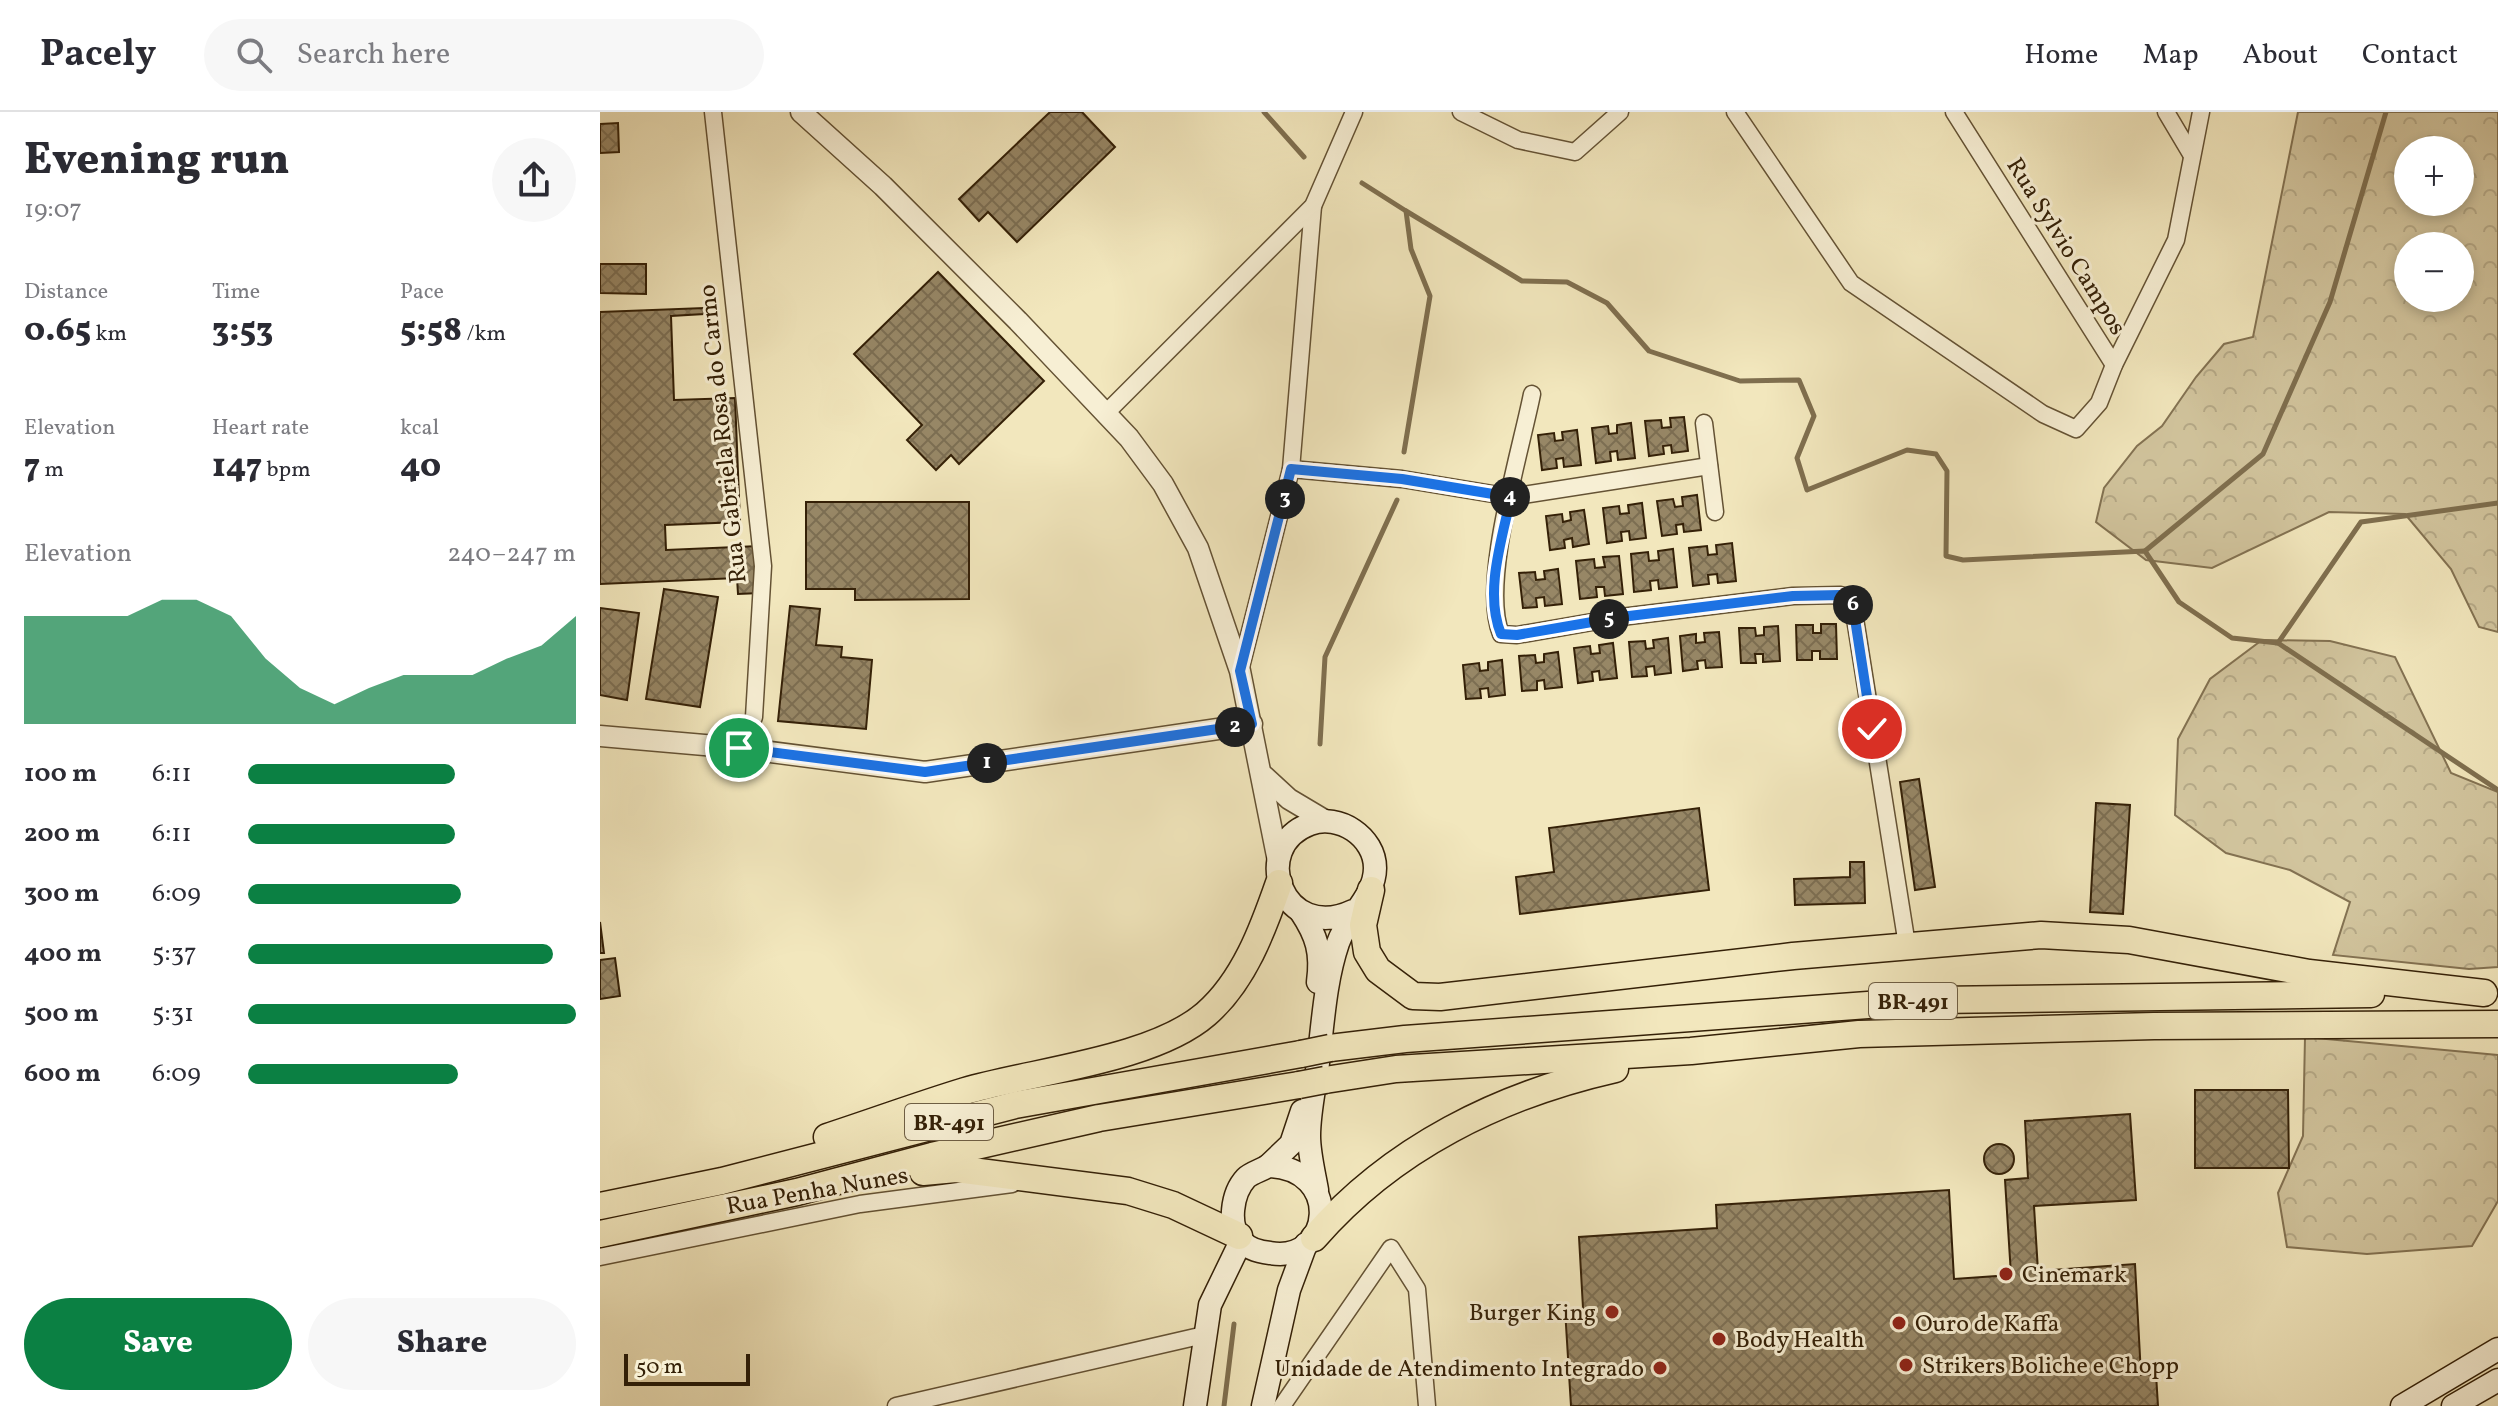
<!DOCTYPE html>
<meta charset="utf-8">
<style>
body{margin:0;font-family:Vollkorn,serif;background:#f7f7f7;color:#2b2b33;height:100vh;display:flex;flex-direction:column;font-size:30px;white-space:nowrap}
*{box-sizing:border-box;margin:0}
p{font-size:26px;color:#7c7c81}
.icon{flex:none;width:44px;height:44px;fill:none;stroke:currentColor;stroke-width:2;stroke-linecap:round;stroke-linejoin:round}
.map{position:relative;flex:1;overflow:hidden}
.sheet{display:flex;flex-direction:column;background:#fff;width:600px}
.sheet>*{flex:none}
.tools{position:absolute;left:1794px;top:24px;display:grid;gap:16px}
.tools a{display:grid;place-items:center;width:80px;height:80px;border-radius:50%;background:#fff;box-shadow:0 4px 12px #0003;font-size:40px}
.scale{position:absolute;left:24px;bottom:20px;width:126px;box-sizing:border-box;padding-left:8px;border:4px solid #342007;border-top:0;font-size:22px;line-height:28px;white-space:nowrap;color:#342007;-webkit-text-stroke:6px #f7efd4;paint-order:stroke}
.pin{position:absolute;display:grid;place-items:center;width:68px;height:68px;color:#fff;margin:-34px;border:4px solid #fff;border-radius:50%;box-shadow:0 2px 8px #0007}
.km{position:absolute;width:40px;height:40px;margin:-20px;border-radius:50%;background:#222;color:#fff;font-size:22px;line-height:40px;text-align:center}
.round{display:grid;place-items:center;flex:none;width:84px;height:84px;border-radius:42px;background:#f7f7f7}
.headline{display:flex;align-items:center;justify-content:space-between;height:136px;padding:0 24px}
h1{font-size:44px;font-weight:800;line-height:60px}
.stats{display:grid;grid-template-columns:repeat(3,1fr);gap:12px;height:136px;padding:8px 24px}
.stats div{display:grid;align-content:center}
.stats b{font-size:34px;font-weight:800}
.stats small{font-size:22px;font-weight:400}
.stats p{font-size:22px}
.chart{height:224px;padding:16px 24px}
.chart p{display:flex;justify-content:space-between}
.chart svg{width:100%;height:144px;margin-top:8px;fill:#0b8043;opacity:.7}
.action{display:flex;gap:16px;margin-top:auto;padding:16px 24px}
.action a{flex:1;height:92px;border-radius:48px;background:#0b8043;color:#fff;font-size:32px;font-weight:800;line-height:92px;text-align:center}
.action a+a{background:#f7f7f7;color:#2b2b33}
ul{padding:0 24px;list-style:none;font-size:26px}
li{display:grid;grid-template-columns:128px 96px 1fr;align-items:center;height:60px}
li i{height:20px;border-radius:10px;background:#0b8043}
header{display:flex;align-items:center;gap:48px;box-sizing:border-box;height:112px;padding:0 40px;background:#fff;border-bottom:2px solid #e1e1e2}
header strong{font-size:38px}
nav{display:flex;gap:44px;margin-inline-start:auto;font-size:28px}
.search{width:560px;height:72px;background:#f7f7f7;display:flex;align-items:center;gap:20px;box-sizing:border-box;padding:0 28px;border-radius:44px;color:#7c7c81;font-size:30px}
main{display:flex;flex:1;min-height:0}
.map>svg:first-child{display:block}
.forest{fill:url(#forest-crowns);stroke:#837252;stroke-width:2;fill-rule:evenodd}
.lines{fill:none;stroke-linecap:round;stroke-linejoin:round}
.stream{stroke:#7f6f4f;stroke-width:5}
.building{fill:url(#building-cross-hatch);stroke:#342007;stroke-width:2}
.minor-casing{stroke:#645234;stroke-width:19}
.tertiary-casing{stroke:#645234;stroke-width:23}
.secondary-casing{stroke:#342007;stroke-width:25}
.trunk-casing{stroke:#342007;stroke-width:29}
.minor{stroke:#f7efd4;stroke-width:16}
.tertiary{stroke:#f7efd4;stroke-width:20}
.secondary{stroke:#f7efd4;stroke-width:22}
.trunk{stroke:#f2e7bd;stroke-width:26}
.trunk-bridge-casing{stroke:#342007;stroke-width:29;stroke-linecap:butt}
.trunk-bridge{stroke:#f2e7bd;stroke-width:26}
.route-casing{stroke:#fff;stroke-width:16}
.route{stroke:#1a73e8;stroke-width:10}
.poi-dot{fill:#8f2418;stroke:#f7efd4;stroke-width:3}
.labels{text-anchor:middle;stroke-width:6;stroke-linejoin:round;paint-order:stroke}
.shield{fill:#f7efd4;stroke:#6e5e44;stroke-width:2}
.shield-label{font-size:22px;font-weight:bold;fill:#342007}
.street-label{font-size:24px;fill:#342007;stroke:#f7efd4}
.poi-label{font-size:24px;fill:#342007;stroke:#f7efd4;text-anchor:start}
</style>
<header>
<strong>Pacely</strong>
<div class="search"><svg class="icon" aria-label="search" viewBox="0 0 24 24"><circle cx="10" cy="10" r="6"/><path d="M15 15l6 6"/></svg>Search here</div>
<nav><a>Home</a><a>Map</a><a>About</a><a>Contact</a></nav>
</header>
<main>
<section class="sheet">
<div class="headline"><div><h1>Evening run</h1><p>19:07</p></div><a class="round"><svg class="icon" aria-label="share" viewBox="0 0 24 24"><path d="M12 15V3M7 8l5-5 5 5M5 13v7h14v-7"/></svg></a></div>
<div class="stats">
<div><p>Distance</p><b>0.65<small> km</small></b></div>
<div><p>Time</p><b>3:53</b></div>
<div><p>Pace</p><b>5:58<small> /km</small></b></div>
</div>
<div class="stats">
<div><p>Elevation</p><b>7<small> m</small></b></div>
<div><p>Heart rate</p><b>147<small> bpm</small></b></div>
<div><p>kcal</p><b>40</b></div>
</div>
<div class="chart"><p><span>Elevation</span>240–247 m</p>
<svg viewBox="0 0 160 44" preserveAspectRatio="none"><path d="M0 44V11L10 11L20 11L30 11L40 6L50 6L60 11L70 24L80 33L90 38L100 33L110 29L120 29L130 29L140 24L150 20L160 11V44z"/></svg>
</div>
<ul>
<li><b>100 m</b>6:11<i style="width:63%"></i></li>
<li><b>200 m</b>6:11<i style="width:63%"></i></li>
<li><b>300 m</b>6:09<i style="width:65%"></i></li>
<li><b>400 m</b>5:37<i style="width:93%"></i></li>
<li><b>500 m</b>5:31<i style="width:100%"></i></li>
<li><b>600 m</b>6:09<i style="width:64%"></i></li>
</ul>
<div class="action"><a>Save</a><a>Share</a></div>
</section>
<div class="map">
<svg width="1898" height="1294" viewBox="0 0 1898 1294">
<defs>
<pattern id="forest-crowns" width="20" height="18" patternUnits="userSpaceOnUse" patternTransform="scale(2)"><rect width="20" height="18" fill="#d2c59e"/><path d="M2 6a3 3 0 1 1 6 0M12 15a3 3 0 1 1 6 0" fill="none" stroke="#b5a987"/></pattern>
<pattern id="building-cross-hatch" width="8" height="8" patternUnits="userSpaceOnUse" patternTransform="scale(2)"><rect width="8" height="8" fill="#978766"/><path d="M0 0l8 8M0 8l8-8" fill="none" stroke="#7c6e52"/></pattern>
</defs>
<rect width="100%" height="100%" fill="#f2e7bd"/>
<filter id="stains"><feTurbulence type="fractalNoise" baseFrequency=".0025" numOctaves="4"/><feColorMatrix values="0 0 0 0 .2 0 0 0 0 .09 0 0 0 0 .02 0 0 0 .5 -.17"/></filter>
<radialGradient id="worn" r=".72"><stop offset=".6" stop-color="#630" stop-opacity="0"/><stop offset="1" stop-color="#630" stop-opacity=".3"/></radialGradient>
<!-- forest -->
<g class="forest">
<path d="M1698,0h200v520l-19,-5 -28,-58 -46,-55 -76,-2 -117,56 -66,-8 -50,-38 8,-34 33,-42 25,-20 34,-49 28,-33 29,-7zM1808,38h52v52h-52zM1808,134h52v52h-52z"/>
<path d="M1662,528l68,1 65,16 56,116 47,19v175l-29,2 -136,-14 17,-53 -60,-32 -64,-17 -51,-38 3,-76 32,-60z"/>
<path d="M1705,925l193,18v146l-26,45 -105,8 -80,-7 -9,-54 25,-57z"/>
</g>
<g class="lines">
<!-- stream -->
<g class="stream">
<path d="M664,0l40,45"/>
<path d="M762,71l44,28 5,38 19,47 -26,156"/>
<path d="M806,99l116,70 45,1 40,21 42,48 91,30 59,-1 15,36 -17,42 10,32 100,-40 29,4 11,17 -1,85 17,4 182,-9 34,51 53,36 46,5 83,-121 137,-19"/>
<path d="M1545,439l118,-97 67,-152 56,-190"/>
<path d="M1678,531l220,147"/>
<path d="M720,632l5,-87 72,-157"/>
<path d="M624,1294l10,-82"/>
</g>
</g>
<!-- building -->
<g class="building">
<path d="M450,0h32l33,35 -98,95 -29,-30 -9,9 -20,-22z"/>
<path d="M18,11l1,29 -19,1v-29z"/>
<path d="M0,152h46v30l-46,-1z"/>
<path d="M338,160l106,109 -85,83 -8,-9 -15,15 -29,-30 15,-15 -68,-71z"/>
<path d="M104,196v6l-33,2 3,84 61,-2 5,124 -75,3 1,25 93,-4 1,47 -22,1 -1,-16 -137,6v-272z"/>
<path d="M1084,305l4,34 -16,2 -1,-8 -8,1 1,8 -15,2 -4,-35 16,-1 1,8 9,-1 -1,-9z"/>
<path d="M1031,311l4,35 -17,2 -1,-9 -7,1 1,9 -15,2 -4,-35 16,-2 1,8 8,-1v-8z"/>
<path d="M977,318l4,35 -17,2 -1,-9 -7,1 1,9 -15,2 -4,-35 16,-2 1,8 8,-1 -1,-8z"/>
<path d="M1097,383l4,35 -17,2 -1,-8 -7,1 1,9 -15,2 -5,-35 16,-2 2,8 8,-1 -1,-9z"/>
<path d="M206,390h163v97l-114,1v-11h-49z"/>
<path d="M1042,391l4,35 -16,2 -1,-9 -8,1 1,9 -15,2 -4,-35 16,-2 1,8 9,-1 -1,-8z"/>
<path d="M984,398l5,34 -16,3 -1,-9 -8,2 1,8 -15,2 -4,-34 16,-2 1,8 8,-2 -1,-8z"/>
<path d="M1132,431l4,38 -18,2 -1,-9 -9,1 1,9 -16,2 -4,-38 18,-2 1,9 9,-1 -1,-9z"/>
<path d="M1073,437l4,38 -18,2 -1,-9 -8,1 1,9 -17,2 -3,-38 17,-2 1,9 10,-1 -1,-9z"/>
<path d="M1019,444l4,38 -18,2 -1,-9h-8l1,10 -17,2 -4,-38 18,-2 1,9 10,-1 -2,-10z"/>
<path d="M958,457l4,35 -17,2 -1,-9 -8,1 1,9 -14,1 -4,-35 16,-1 1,8 9,-1 -1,-8z"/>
<path d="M64,477l54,8 -18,110 -54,-8z"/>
<path d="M190,494l30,3 -4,36 26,2 -1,10 31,3 -6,69 -88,-8z"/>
<path d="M0,496l39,5 -12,87 -27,-5z"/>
<path d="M1221,512h15l1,35h-17v-8h-8v9h-15l-1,-35h17v8h8z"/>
<path d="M1178,514l2,35 -17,1v-8h-8l1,9h-15l-2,-35h16l1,8 8,-1v-8z"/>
<path d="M1119,520l3,35 -16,1 -1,-8 -8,1 1,8 -15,2 -3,-35 16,-2v9l9,-1 -1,-9z"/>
<path d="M1068,526l3,35 -16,2 -1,-9 -8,1 1,9 -15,1 -3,-35 16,-1 1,8 8,-1 -1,-8z"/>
<path d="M1013,531l4,35 -17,2 -1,-9 -7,1 1,9 -15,2 -4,-35 16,-2 1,8 9,-1 -1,-8z"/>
<path d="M958,540l4,35 -17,2 -1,-9 -7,1v9l-15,1 -3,-35 16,-1 1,8 8,-1v-8z"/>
<path d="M902,548l3,35 -16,2 -1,-9 -8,1 1,9 -15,1 -3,-34 16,-2 1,8 8,-1v-8z"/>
<path d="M1319,667l16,108 -20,3 -15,-108z"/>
<path d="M1496,691l34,2 -7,109 -33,-2z"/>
<path d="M1099,696l10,82 -189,24 -4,-37 38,-5 -5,-44z"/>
<path d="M1250,750h14l1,41 -70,2 -1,-26 56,-2z"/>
<path d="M0,810l4,31h-4z"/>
<path d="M15,846l5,38 -20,3v-39z"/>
<path d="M1595,978h93l1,78h-94z"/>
<path d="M1530,1002l6,86 -102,6 4,65 97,-7 6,111 15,-1 2,32h-587l-6,-97 18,-1 -4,-71 138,-9 -1,-23 233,-15 5,89 57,-4 -6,-95 23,-2 -3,-57z"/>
<circle cx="1399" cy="1047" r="15"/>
</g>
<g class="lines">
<!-- minor casing -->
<g class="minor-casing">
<g id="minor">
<path d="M113,0l50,454 -9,151 -15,31"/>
<path d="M861,0l57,28 57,12 45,-40"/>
<path d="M1135,0l116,171 192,131 33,15 23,-26 15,-38 62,-125 25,-128"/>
<path d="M1354,0l160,253"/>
<path d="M1566,0l25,42"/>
<path d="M932,282c-11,56 -52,190 -31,240l16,1 104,-18 172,-21 48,-1 12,11 54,339"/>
<path d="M506,301l207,-207 41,-94"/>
<path d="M1104,311l11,89"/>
<path d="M691,357l111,10 109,18 198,-31"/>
<path d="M640,559l51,-202 22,-263"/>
<path d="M0,1145l260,-53 152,-20"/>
<path d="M296,1294l308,-71"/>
<path d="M682,1294l109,-158 26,41 10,117"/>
</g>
</g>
<!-- tertiary casing -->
<g class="tertiary-casing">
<g id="tertiary">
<path d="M201,0l82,74 135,135 111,117 34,46 35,64 42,123 38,190"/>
<path d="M0,624l139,12 186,24 327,-48"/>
<path d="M664,664l25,23 37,22"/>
</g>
</g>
<!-- secondary casing -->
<g class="secondary-casing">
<g id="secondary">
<path d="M701,800c16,24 21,41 17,70"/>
<path d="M668,1054c75,2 65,98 2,87 -9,-1 -22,-4 -28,-12 -15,-15 -10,-48 4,-63 5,-5 16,-8 22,-12z"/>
<path d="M668,1054l23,-22 11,-33"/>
<path d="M717,1078c-3,-17 -8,-37 -8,-54 0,-24 6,-49 9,-73 5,-40 7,-82 20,-120 9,-27 37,-46 37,-75 0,-31 -36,-55 -65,-44 -62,23 -27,120 43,87"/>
<path d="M595,1294l15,-101 31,-64"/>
<path d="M663,1294l26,-116 17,-46"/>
<path d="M1802,1294l96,-57"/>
<path d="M1853,1294l45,-26"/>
</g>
</g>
<!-- trunk casing -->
<g class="trunk-casing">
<g id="trunk">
<path d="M771,778l-8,35 4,27 11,18 35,26 27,1 353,-41 248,-21 88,5 180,33 175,20"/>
<path d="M730,936l75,-9 531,-39 435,-6"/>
<path d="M725,968l71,-11 295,-18 168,-17 295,-8 344,-2"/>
<path d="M227,1025c46,-15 92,-32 138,-46 69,-20 188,-31 241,-77 38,-33 57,-85 73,-131"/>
<path d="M323,1060l33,-3 172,22 45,14 66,31"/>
<path d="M0,1094l122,-25 293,-76 286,-51"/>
<path d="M0,1122l197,-42 135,-36 167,-38 200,-33"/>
<path d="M714,1126c78,-90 186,-143 301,-169"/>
</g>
</g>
<!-- minor -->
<use href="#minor" class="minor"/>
<!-- tertiary -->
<use href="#tertiary" class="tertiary"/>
<!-- secondary -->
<use href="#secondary" class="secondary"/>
<!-- trunk -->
<use href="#trunk" class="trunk"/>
<!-- trunk-bridge casing -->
<g class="trunk-bridge-casing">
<g id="trunk-bridge">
<path d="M701,942l29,-6"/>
<path d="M699,973l26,-5"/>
</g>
</g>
<!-- trunk-bridge -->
<use href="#trunk-bridge" class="trunk-bridge"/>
</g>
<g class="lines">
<!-- route casing -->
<g class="route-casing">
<path id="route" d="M139,636l186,24 327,-48 -12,-53 51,-202 111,10 109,18c-9,42 -27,96 -10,137l16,1 104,-18 172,-21 48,-1 12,11 19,123"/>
</g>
<!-- route -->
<use href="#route" class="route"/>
</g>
<!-- markers -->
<g class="poi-dot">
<circle cx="1406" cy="1162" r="8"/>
<circle cx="1012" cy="1200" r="8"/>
<circle cx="1299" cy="1211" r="8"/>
<circle cx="1119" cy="1227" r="8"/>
<circle cx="1306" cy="1253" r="8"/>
<circle cx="1060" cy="1256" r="8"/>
</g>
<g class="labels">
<!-- shield labels -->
<g class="shield">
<rect x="1269" y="871" width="88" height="36" rx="6"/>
<rect x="305" y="992" width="88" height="36" rx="6"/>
</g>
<g class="shield-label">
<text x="1313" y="897">BR-491</text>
<text x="349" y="1018">BR-491</text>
</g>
<!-- street labels -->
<g class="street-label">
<text transform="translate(1467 134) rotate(58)" y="8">Rua Sylvio Campos</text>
<text transform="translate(122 322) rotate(-96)" y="8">Rua Gabriela Rosa do Carmo</text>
<text transform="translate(217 1078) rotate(-10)" y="8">Rua Penha Nunes</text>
</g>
<!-- poi labels -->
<g class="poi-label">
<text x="1422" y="1170">Cinemark</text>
<text x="996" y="1208" text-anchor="end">Burger King</text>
<text x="1315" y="1219">Ouro de Kaffa</text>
<text x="1135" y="1235">Body Health</text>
<text x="1322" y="1261">Strikers Boliche e Chopp</text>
<text x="1044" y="1264" text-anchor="end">Unidade de Atendimento Integrado</text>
</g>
</g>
<rect width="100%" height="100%" filter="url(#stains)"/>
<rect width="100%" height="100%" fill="url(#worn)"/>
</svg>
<div class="tools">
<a>+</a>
<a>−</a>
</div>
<div class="scale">50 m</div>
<div class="pin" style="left:139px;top:636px;background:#1e9e55"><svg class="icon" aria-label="arrive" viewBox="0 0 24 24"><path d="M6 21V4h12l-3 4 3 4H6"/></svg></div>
<div class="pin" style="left:1272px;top:617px;background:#d93025"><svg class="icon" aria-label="check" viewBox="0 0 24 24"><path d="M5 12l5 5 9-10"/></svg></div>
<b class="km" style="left:387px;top:651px">1</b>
<b class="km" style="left:635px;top:615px">2</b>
<b class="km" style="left:685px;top:387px">3</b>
<b class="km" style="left:910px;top:385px">4</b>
<b class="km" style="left:1009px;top:507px">5</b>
<b class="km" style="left:1253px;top:493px">6</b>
</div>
</main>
